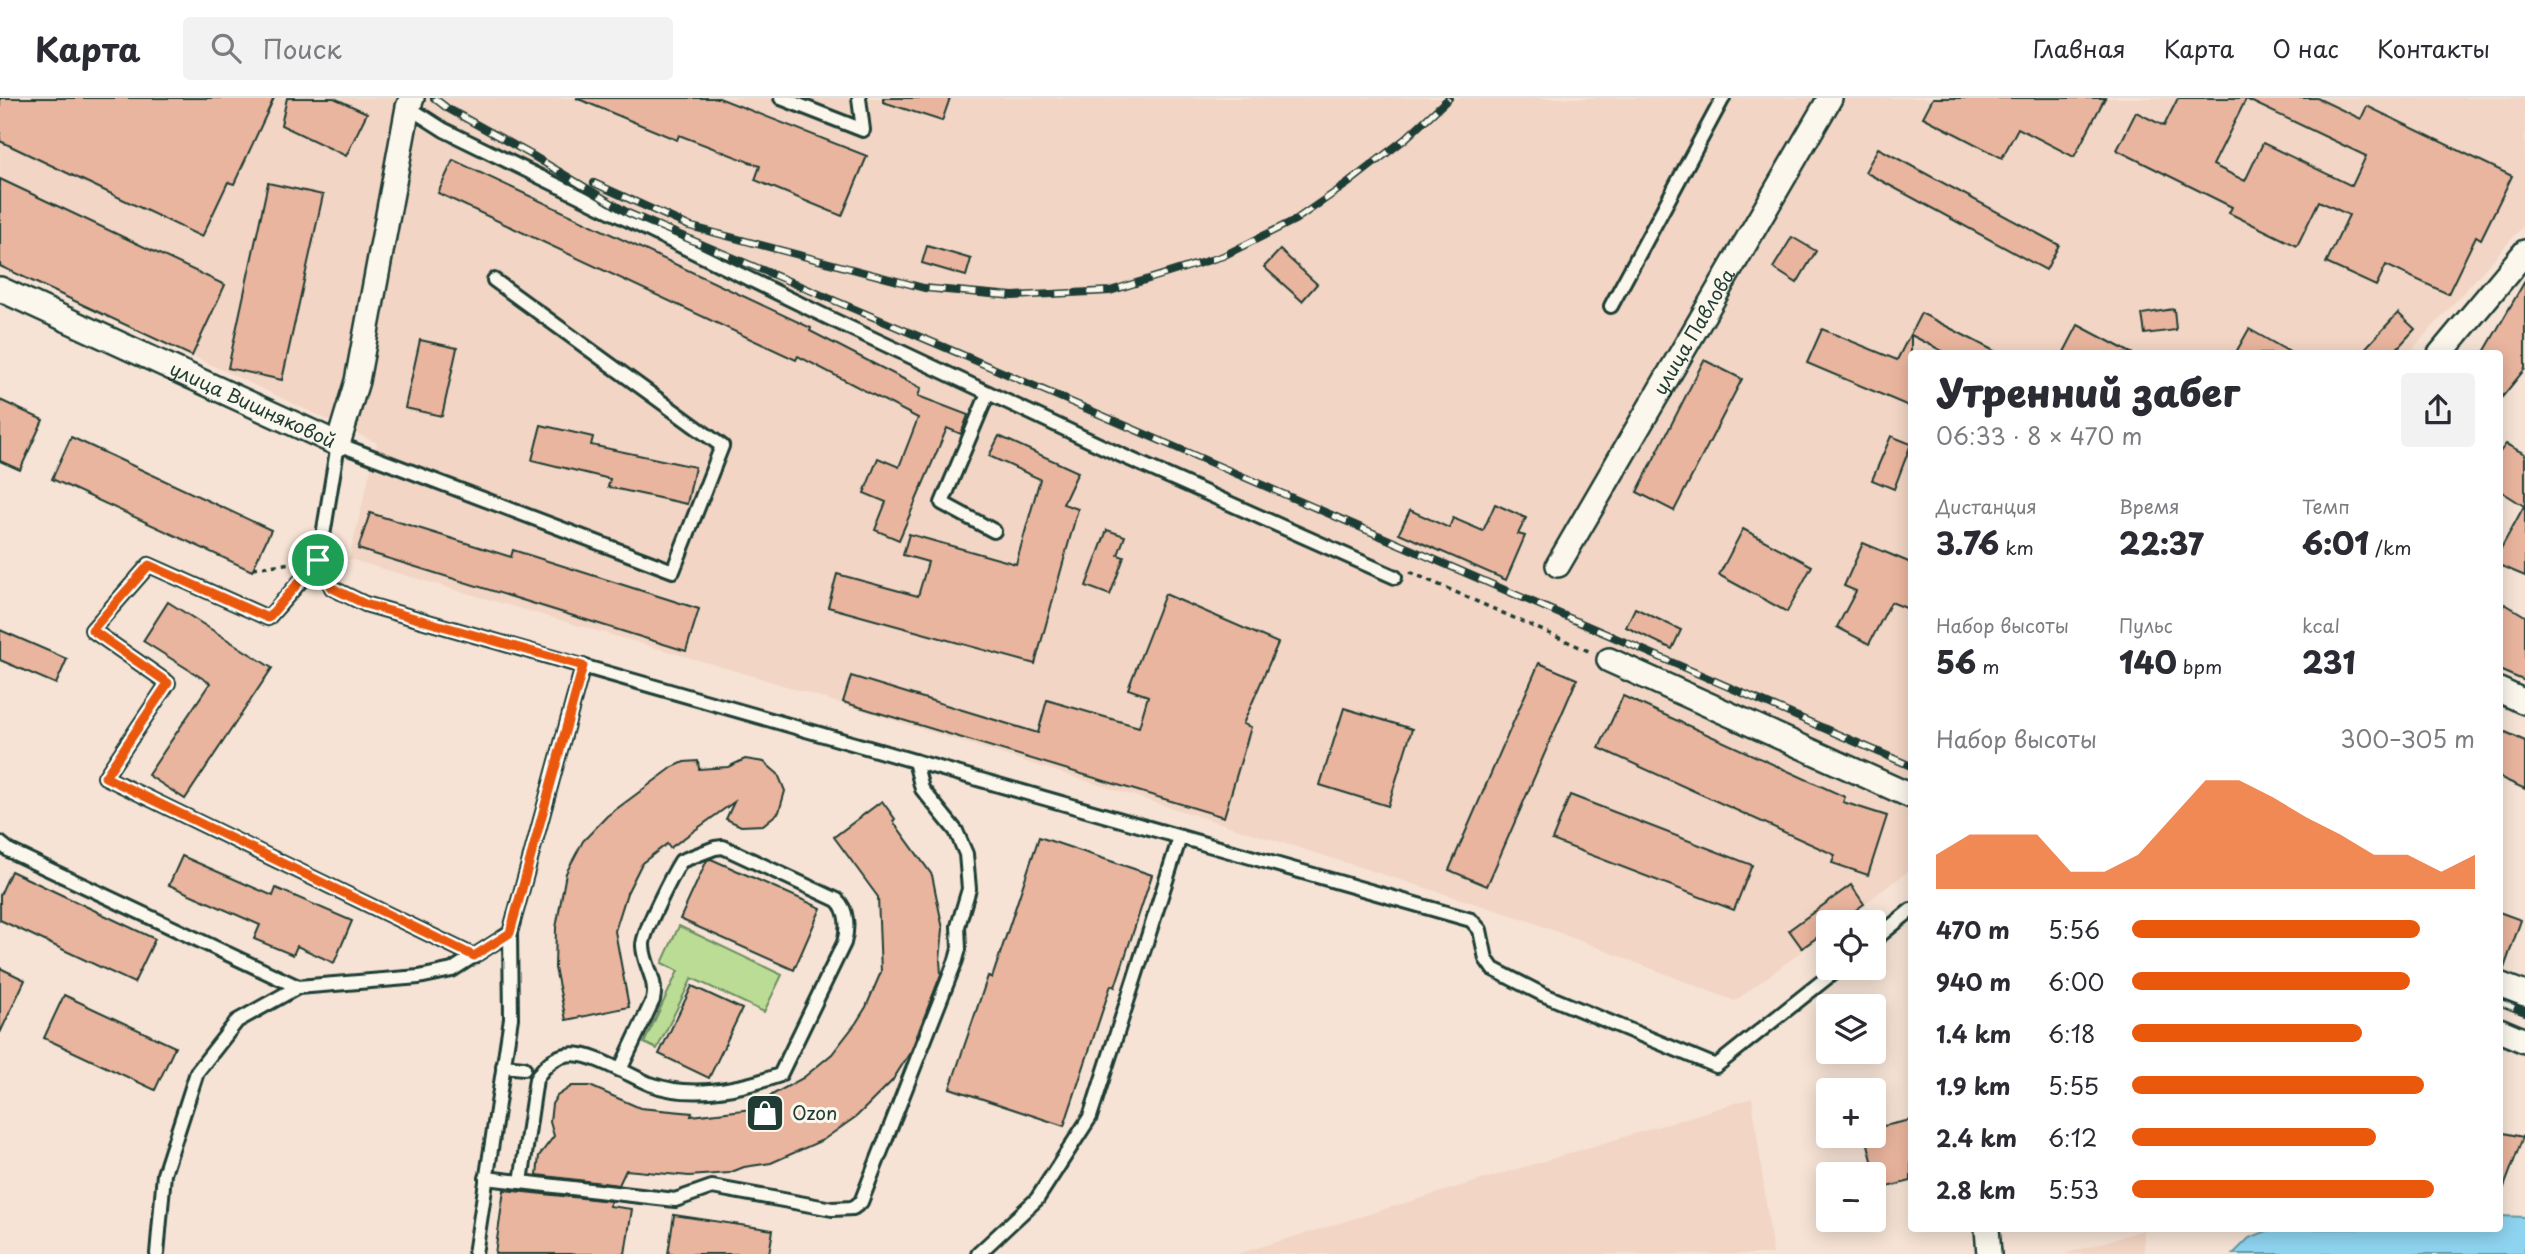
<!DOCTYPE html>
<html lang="ru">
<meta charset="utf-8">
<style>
body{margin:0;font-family:"Playpen Sans",sans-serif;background:#f2f2f3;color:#2b2b33;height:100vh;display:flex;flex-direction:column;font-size:26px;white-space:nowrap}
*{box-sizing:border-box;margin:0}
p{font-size:23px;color:#7c7c81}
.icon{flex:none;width:38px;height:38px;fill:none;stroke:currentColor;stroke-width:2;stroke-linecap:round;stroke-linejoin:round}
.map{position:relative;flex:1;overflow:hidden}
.side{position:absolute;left:1908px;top:252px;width:595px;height:882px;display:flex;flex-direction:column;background:#fff;border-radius:7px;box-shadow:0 4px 18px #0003}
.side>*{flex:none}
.fabs{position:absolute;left:1816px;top:812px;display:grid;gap:14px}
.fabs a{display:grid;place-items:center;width:70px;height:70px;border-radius:7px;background:#fff;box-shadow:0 4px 18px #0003;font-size:35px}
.pin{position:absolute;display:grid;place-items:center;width:60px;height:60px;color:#fff;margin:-30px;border:4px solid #fff;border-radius:50%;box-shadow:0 2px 7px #0007}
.round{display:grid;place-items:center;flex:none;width:74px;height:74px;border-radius:7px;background:#f2f2f3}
.overview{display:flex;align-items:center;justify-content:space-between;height:119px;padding:0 28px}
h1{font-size:38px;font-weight:800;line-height:52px}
.stats{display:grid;grid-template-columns:repeat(3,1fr);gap:10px;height:119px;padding:7px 28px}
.stats div{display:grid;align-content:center}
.stats b{font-size:30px;font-weight:800}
.stats small{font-size:19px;font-weight:400}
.stats p{font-size:19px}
.chart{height:196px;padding:14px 28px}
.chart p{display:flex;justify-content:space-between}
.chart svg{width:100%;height:126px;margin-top:7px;fill:#ea580c;opacity:.7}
ul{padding:0 28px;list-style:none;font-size:23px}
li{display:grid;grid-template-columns:112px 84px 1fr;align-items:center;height:52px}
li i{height:18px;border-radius:9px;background:#ea580c}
header{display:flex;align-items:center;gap:42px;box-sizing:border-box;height:98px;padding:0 35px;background:#fff;border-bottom:2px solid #e1e1e2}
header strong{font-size:33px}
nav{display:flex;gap:38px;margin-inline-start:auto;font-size:24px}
.search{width:490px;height:63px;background:#f2f2f3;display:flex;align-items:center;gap:18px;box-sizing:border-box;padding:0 24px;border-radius:7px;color:#7c7c81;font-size:26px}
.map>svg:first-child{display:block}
.built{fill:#f2d5c4}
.green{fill:#bbdc95;stroke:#6d8c64;stroke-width:2}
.water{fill:#8ed4f0;stroke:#6298a5;stroke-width:2}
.building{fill:#eab59e;stroke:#1f3d34;stroke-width:2;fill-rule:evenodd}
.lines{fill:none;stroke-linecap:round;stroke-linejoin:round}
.lane-casing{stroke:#1f3d34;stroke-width:18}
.street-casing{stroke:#1f3d34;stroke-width:28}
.path{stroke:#1f3d34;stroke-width:3.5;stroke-dasharray:5 5;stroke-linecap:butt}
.lane{stroke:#fbf7ec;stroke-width:12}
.street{stroke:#fbf7ec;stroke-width:23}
.rail-casing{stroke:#1f3d34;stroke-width:8}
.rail{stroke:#fbf7ec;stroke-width:5;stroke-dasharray:16;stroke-linecap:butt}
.route-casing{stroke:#fff;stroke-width:14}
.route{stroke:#ea580c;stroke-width:9}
.labels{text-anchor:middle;stroke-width:6;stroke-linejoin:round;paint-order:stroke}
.street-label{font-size:19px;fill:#1f3d34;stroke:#fbf7ec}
.poi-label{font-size:19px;fill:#1f3d34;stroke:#fbf7ec;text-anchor:start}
</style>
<header>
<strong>Карта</strong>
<div class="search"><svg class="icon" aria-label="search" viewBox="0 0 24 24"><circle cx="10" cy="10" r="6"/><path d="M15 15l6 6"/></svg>Поиск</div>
<nav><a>Главная</a><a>Карта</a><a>О нас</a><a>Контакты</a></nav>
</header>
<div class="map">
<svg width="2525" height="1156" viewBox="0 0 2525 1156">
<rect width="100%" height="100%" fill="#f6e3d5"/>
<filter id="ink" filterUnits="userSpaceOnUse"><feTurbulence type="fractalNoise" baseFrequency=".0143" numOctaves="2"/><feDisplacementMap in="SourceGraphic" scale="14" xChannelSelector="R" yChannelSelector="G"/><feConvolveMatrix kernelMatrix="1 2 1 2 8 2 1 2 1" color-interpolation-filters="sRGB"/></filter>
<g filter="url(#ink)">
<!-- built -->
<g class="built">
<path d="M0,0h2525v126l-116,129 -498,1v515l-71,53h-11v9l-94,70 -211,-82 -764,-241 -411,-119 28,-116 -377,-178z"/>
<path d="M1752,1000l21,156h-536z"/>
<path d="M2144,1132v24h-79z"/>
</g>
<!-- green -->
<path class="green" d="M679,828l103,49 -18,37 -72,-34 -35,71 -13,-6 34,-72 -16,-8z"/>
<!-- water -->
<path class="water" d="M2499,1118l26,1v37h-292l16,-16 23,-9 227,-1z"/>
<!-- building -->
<g class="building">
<path d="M0,0h274l-40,86 -6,-2 -26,55 -202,-96z"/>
<path d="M287,0h47l33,15 -21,43 -65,-31z"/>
<path d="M576,0h143l148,58 -25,60 -87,-36 5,-14 -81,-31 -2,5z"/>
<path d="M883,0h67l-8,23 -59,-19z"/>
<path d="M1933,0h172l-31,59 -56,-29 -16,30 -79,-41z"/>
<path d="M2178,0h139l44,21 6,-13 145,70 -31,63 -5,-3 -28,58 -62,-29 -10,21 -50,-23 23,-48 -30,-14 -22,45 -68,-33 3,-6 -115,-57 19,-38 28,14zM2246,1l120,57 -14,30 -89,-43 -18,38 -32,-16z"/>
<path d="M1878,50l181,97 -13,25 -181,-98z"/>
<path d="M453,62l358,168 -1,3 111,57 -3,8 50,19 -7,19 -14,-6 -48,112 -24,-10 11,-28 -22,-9 14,-35 21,9 19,-49 -120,-62 -2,4 -358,-167z"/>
<path d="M0,81l225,106 -33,71 -192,-90z"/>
<path d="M268,85l55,12 -41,185 -54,-12z"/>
<path d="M1792,139l24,14 -19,32 -24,-15z"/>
<path d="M927,148l44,13 -5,17 -44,-13z"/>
<path d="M1280,152l37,34 -15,17 -38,-34z"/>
<path d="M2525,183v88l-26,32v-47h-16z"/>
<path d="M2174,211l2,21 -31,4 -3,-20z"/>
<path d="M1921,215l79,41h-52l-37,-19v72l-104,-44 15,-34 75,31z"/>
<path d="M2398,215l17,16 -23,25h-32z"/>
<path d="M2078,227l55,29h-70z"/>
<path d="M2249,231l44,25h-58z"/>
<path d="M420,242l37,8 -15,68 -37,-8z"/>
<path d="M1704,262l38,19 -68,132 -37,-19z"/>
<path d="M0,302l43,20 -23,50 -20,-9z"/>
<path d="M541,327l52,12 -2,8 104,22 -8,37 -79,-17 2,-8 -78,-19z"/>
<path d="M999,338l79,36 -15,32 15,5 -43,155 -207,-57 9,-33 81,22 10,-34 -25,-7 6,-21 107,30 24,-85 -51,-23z"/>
<path d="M1891,338l20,8 -17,45 -22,-9z"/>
<path d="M71,339l200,93 -19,41 -200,-92z"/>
<path d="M2506,346l19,10v122l-26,-11v-13l25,-46 -25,-16v-37z"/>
<path d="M1495,406l31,14 -8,16 7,2 -19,44 -107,-47 11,-23 39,18 4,-10 30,13z"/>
<path d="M370,415l141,44 2,-7 186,59 -13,42 -328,-102z"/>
<path d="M1743,431l69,37 -25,46 -68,-37z"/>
<path d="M1107,432l18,6 -7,19 6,2 -14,38 -24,-9z"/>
<path d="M1863,445l48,20v47l-20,-8 -22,42 -32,-17 19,-36 -12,-5z"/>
<path d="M1165,496l113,49 -35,81 8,3 -27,90 -381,-115 8,-26 187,57 9,-33 92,27 9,-31 -20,-7z"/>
<path d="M168,504l104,66 -87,131 -37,-24 62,-92 -67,-42z"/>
<path d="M2505,506l20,12v65l-26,-11v-55z"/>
<path d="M1635,510l46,22 -9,19 -46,-22z"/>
<path d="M0,532l67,29 -11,25 -56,-24z"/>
<path d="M1539,565l38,16 -90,207 -38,-16z"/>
<path d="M1623,598l222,101 -2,5 44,14 -19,59 -36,-12 3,-8 -236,-107z"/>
<path d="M1344,610l68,21 -24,77 -68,-21z"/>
<path d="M2499,631l26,12v48l-26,-12z"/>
<path d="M745,661l19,3 14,12 7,17 -6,21 -16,13 -22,1 -15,-7 8,-17 -64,46 -3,-4 -25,19 -15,30 -12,38 14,76 -63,13 -11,-52 1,-40 10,-55 17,-32 24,-25 66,-49 11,-5 14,-1 1,8 29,-2z"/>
<path d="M1570,697l182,70 -18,45 -182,-70z"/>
<path d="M882,703l13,18 -2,2 39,54 11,54 -3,31 1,14 -30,77 -19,30 -35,35 -34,24 -52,23 -27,4 -15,6 -40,3 -63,-6 -7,15 -82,-10 2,-19 15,-20 -4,-14 2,-18 5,-8 15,-10h18l50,22 52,5 -1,3 79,-9 -11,-5 44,-24 29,-24 24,-31 10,-16 15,-35 -3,-75 -44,-60z"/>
<path d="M1039,739l113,38 -37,112 -4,-2 -47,141 -114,-38 38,-112 4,2z"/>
<path d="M182,758l91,40 3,-8 76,33 -18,42 -37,-17 -4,9 -39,-16 6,-14 -91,-40z"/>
<path d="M711,761l110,49 -27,62 -114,-51 27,-59z"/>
<path d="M11,773l144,68 -21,44 -134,-63v-25z"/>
<path d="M1851,787l13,19 -25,18h-10v7l-27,19 -13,-18z"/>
<path d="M2499,814l22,8 -18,51 -4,-1z"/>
<path d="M0,870l25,12 -25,53z"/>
<path d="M692,888l50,23 -33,69 -50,-24z"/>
<path d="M64,897l111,52 -20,43 -111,-52z"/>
<path d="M1911,1022v61l-32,8 -13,-53h8v-8z"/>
<path d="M2499,1034l24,5 -22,58h-2z"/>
<path d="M504,1092l107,11 -2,5 23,3 -7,45h-130z"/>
<path d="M674,1117l99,15 -4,24h-101z"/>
</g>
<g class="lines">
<!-- lane casing -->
<g class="lane-casing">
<g id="lane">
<path d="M781,0l82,32 -4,-32"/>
<path d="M408,9l36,23 385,188 285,134 281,125"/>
<path d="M494,182l228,166 -49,125 -335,-127 -19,116 13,28 33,16 1106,316 9,10 6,29 7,10 49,25 174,72 123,-98"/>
<path d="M1611,208l112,-208"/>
<path d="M988,295l-46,110 52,28"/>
<path d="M319,462l-51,58 -119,-53 -57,65 76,53 -63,94 369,179"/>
<path d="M0,745l10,8 288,136"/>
<path d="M1874,842l37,-30"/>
<path d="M503,968l21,2"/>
<path d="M486,1080l189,22 37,-13 120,22 21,-1 8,-6 95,-242 3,-11 -1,-23 11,-37 -3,-35 -10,-23 -34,-42 -7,-28"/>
<path d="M521,1084l15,-103c23,-38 51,-25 84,-9l33,-70c5,-20 -9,-34 -10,-54 -1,-13 30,-72 38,-85l34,-13 8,-1 114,53c11,10 11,29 7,43l-64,132c-40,14 -89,24 -130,9 -10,-4 -20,-10 -30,-14"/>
<path d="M157,1156l7,-80 33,-102 40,-51 61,-34 121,-10 33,-7 58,-37 73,-267"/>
<path d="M475,1156l36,-236 -1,-85"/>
<path d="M978,1156l59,-55 53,-82 90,-280"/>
</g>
</g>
<!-- street casing -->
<g class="street-casing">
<g id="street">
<path id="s1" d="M0,191l338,155 19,-63 51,-274 4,-9"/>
<path d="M2440,256l85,-102"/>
<path id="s2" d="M1558,467l272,-467"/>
<path d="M1609,562l302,136"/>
<path d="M2499,592l26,12"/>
<path d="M2499,886l26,10"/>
<path d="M2499,932l26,11"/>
<path d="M1987,1130l2,26"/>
</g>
</g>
<!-- path -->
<g class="path">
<path d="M253,470l39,-5"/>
<path d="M1410,474l181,80"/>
</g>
<!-- lane -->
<use href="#lane" class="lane"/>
<!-- street -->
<use href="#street" class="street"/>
<!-- rail casing -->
<g class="rail-casing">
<g id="rail">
<path d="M434,0l13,10 83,46 98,59 330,140 953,413"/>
<path d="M594,85l95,43 235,62 89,8 97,-5 113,-35 72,-36 52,-36 58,-45 44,-41"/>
<path d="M2499,904l26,10"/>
</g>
</g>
<!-- rail -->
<use href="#rail" class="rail"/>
</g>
</g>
<g class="lines" filter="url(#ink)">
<!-- route casing -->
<g class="route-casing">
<path id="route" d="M318,462l14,28 33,16 218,62 -73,267 -36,23 -369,-179 63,-94 -76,-53 57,-65 119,53z"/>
</g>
<!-- route -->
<use href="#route" class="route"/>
</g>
<!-- icons -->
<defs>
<g id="shop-square" transform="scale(2.0125)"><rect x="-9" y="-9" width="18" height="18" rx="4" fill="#1f3d34" stroke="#fbf7ec"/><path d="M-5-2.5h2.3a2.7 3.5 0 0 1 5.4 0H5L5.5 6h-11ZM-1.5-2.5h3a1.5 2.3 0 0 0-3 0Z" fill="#fff"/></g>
</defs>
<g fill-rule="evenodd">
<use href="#shop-square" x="765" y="1015"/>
</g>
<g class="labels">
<!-- street labels -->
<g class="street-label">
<text dy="7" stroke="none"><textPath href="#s2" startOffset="270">улица Павлова</textPath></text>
<text dy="7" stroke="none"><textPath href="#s1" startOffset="278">улица Вишняковой</textPath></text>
</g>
<!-- poi labels -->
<g class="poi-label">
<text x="792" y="1022">Ozon</text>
</g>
</g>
</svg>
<div class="fabs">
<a><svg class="icon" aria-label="locate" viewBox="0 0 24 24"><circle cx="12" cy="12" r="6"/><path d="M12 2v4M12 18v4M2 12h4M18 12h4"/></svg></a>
<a><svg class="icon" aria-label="layers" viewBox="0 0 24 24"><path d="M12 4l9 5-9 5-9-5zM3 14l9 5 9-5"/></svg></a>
<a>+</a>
<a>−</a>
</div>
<div class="pin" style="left:318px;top:462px;background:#1e9e55"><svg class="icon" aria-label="arrive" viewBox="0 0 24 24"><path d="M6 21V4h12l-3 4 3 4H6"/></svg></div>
<section class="side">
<div class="overview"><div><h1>Утренний забег</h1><p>06:33 · 8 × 470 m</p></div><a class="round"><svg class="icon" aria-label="share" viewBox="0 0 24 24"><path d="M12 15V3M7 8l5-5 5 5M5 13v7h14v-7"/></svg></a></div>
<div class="stats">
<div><p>Дистанция</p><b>3.76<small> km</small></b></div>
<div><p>Время</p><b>22:37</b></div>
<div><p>Темп</p><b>6:01<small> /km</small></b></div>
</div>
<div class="stats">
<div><p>Набор высоты</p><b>56<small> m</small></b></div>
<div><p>Пульс</p><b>140<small> bpm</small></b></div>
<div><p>kcal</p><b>231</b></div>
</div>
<div class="chart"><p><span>Набор высоты</span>300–305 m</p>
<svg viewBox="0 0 160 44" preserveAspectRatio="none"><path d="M0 44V32L10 25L20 25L30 25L40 38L50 38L60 32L70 19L80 6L90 6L100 12L110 19L120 25L130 32L140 32L150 38L160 32V44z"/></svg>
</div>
<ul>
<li><b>470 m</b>5:56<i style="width:84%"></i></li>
<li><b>940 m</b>6:00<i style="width:81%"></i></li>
<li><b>1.4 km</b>6:18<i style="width:67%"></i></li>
<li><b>1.9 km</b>5:55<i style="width:85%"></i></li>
<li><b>2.4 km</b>6:12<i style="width:71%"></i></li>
<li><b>2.8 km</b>5:53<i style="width:88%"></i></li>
</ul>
</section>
</div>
